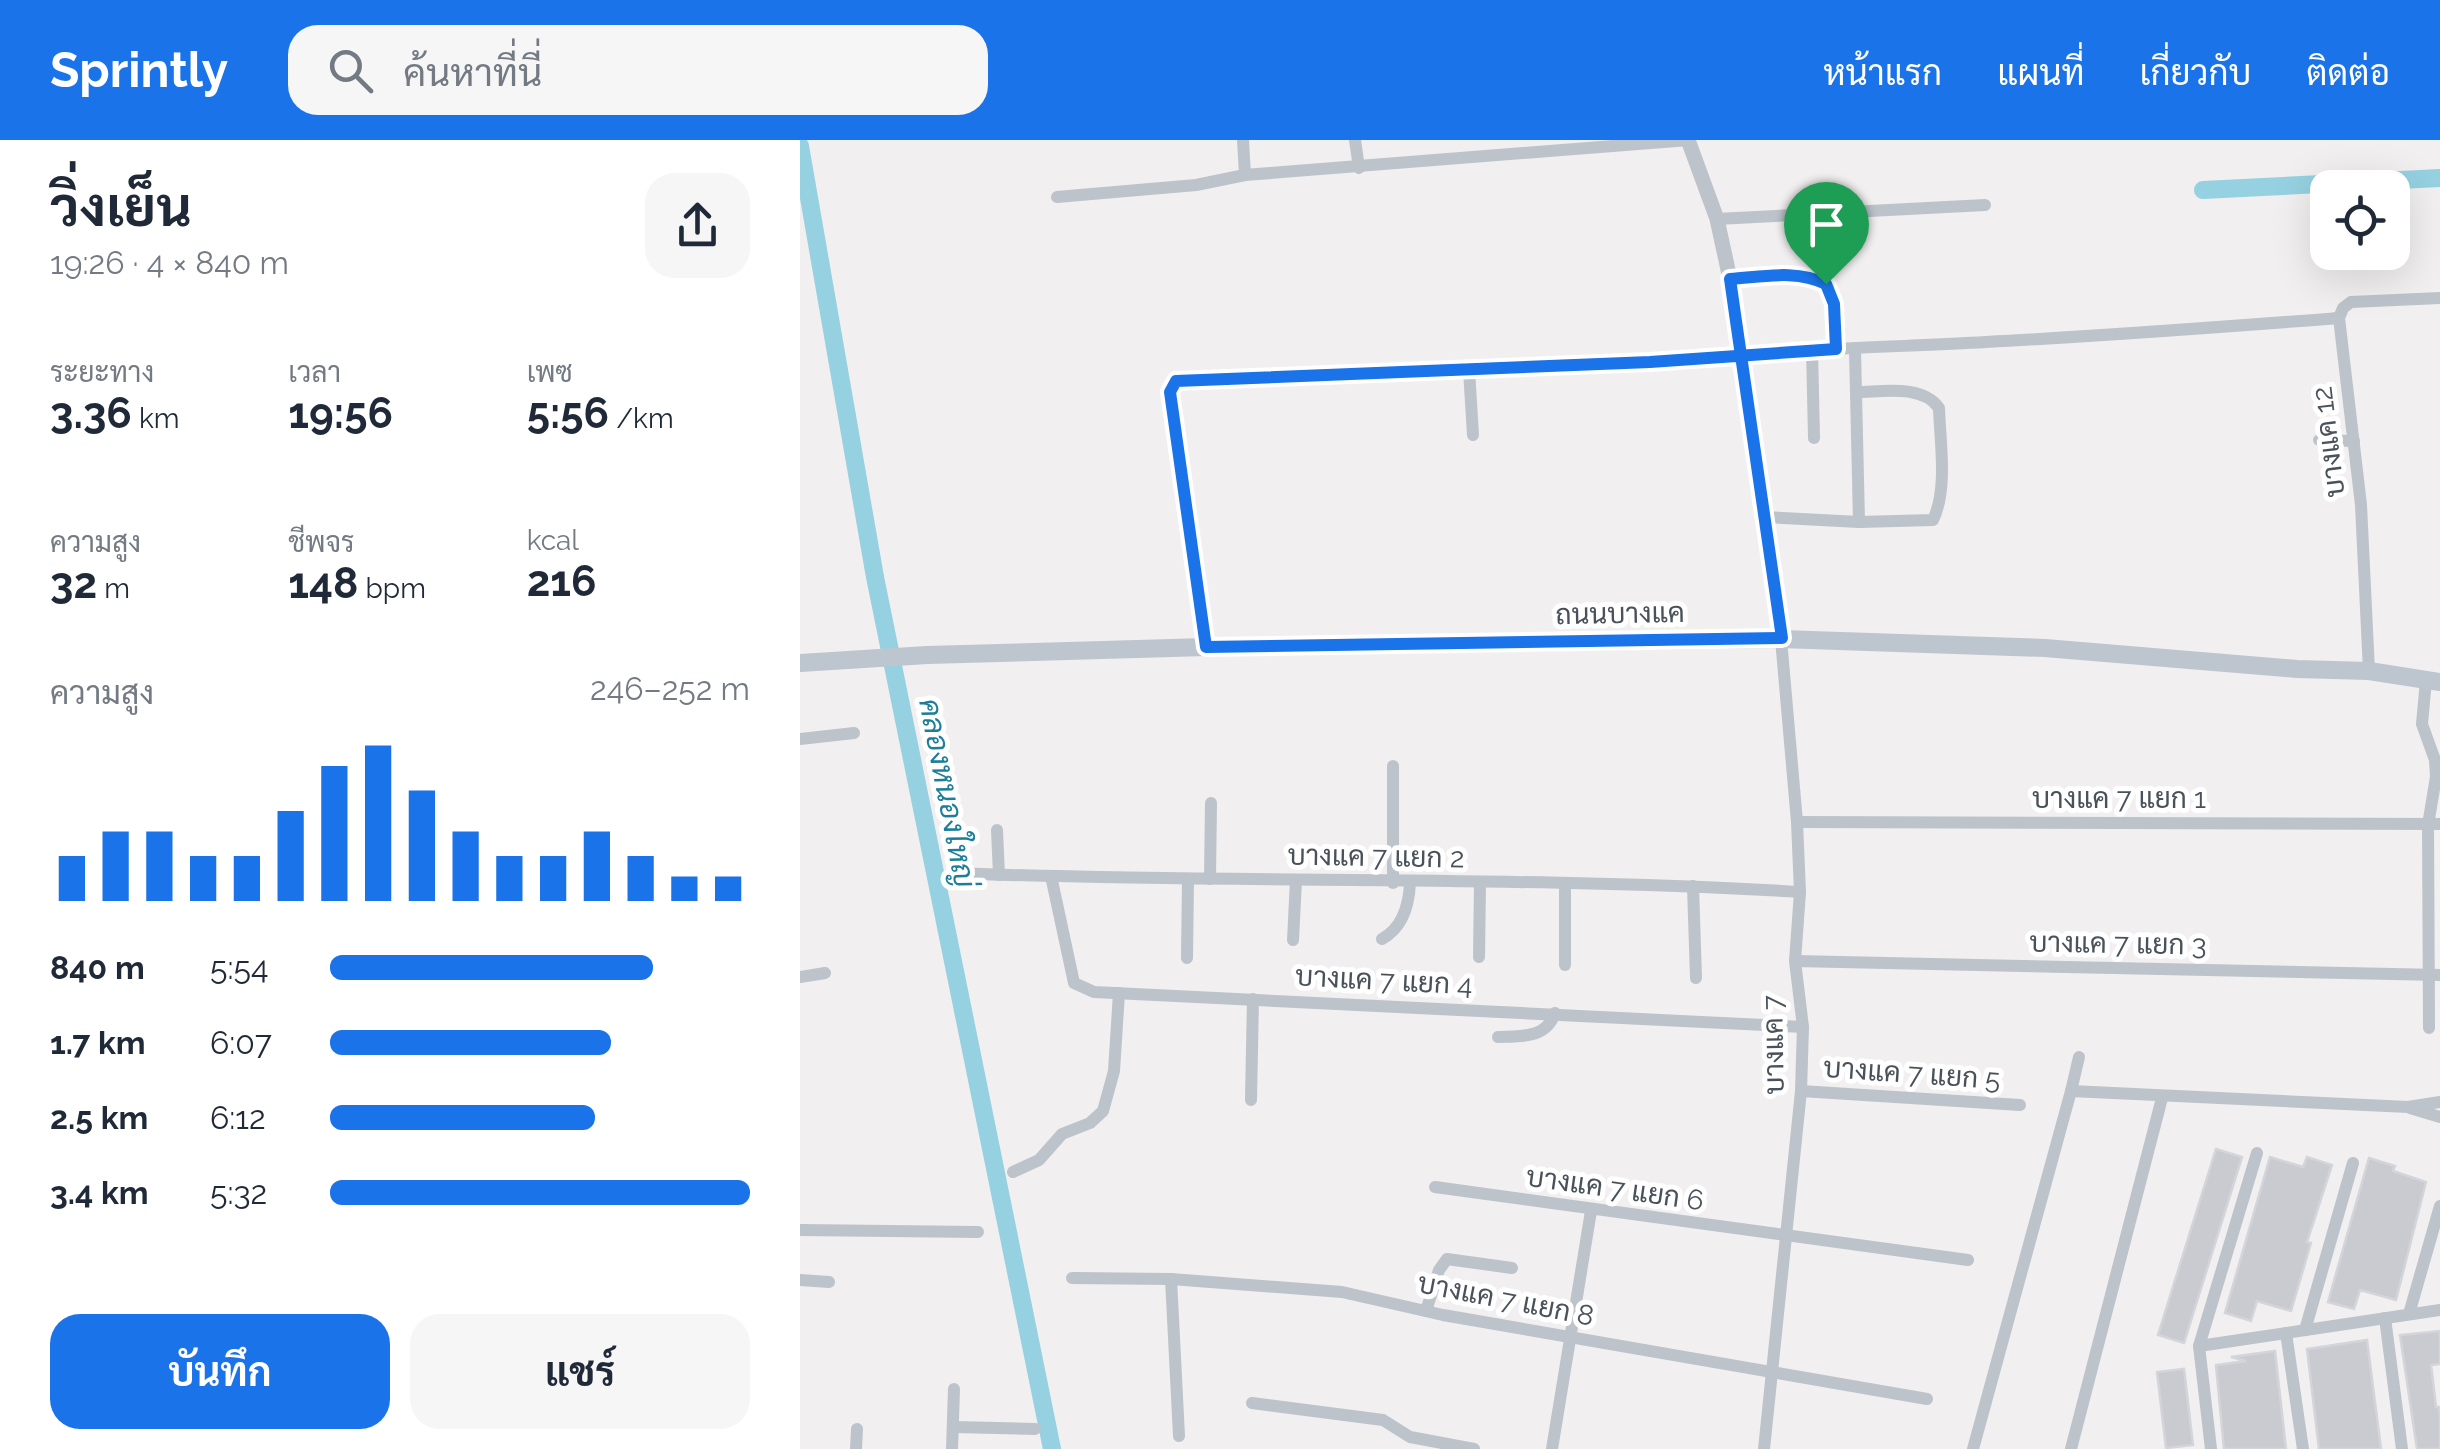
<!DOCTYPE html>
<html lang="th">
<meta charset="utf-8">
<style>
body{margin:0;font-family:Raleway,Sarabun,sans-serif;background:#f6f6f7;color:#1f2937;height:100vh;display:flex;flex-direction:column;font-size:38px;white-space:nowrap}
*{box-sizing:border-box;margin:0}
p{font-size:32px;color:#747a83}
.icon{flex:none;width:55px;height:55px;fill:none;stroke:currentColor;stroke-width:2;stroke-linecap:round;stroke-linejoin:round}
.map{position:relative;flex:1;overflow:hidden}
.panel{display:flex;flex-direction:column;background:#fff;width:800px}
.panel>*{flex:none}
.controls{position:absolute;left:1510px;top:30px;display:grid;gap:20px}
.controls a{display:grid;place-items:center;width:100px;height:100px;border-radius:20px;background:#fff;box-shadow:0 10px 40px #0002;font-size:50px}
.pin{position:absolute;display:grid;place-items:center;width:85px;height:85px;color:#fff;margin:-102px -42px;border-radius:50% 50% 50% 0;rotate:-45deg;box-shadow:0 0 10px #0007}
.pin .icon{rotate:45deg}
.round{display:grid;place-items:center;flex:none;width:105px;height:105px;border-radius:30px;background:#f6f6f7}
.summary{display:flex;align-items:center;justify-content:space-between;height:170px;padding:0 50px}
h1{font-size:55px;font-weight:700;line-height:75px}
.figures{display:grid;grid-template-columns:repeat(3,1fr);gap:15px;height:170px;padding:10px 50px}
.figures div{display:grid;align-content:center}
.figures b{font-size:42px;font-weight:700}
.figures small{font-size:28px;font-weight:400}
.figures p{font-size:28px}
.chart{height:280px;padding:20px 50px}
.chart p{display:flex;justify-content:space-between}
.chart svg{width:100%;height:180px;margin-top:10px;stroke:#1a73e8;stroke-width:6}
.cta{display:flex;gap:20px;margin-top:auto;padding:20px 50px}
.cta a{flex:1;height:115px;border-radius:30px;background:#1a73e8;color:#fff;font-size:40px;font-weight:700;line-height:115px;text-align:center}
.cta a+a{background:#f6f6f7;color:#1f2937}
ul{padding:0 50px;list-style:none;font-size:32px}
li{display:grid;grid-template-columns:160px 120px 1fr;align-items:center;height:75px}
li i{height:25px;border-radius:12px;background:#1a73e8}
header{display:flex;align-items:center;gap:60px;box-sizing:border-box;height:140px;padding:0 50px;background:#1a73e8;color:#fff}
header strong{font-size:48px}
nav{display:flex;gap:55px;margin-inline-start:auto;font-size:35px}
.search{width:700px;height:90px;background:#f6f6f7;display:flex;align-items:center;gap:25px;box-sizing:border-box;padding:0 35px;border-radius:30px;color:#747a83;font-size:38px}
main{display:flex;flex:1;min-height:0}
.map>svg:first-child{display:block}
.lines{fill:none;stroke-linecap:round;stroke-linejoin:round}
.canal{stroke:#95d1e1;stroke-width:18}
.building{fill:#c9cbd1;stroke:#d4d5da;stroke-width:2.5}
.minor{stroke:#bcc3ca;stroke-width:12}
.tertiary{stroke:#bcc3ca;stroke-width:15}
.secondary{stroke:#bdc5ce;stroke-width:18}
.route-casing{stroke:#fff;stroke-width:20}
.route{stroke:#1a73e8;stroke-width:12}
.labels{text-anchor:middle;stroke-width:10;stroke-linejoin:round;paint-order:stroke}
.street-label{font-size:28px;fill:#49525a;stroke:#fff}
.water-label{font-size:30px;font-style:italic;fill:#1d7e99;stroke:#fff}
</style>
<header>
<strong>Sprintly</strong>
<div class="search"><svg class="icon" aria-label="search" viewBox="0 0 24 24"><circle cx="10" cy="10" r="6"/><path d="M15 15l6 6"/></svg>ค้นหาที่นี่</div>
<nav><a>หน้าแรก</a><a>แผนที่</a><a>เกี่ยวกับ</a><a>ติดต่อ</a></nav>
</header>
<main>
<section class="panel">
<div class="summary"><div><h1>วิ่งเย็น</h1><p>19:26 · 4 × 840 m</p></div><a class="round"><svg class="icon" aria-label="share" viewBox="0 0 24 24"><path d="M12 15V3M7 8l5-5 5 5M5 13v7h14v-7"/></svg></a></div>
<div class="figures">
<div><p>ระยะทาง</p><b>3.36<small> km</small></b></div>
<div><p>เวลา</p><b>19:56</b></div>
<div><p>เพซ</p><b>5:56<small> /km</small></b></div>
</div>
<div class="figures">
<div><p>ความสูง</p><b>32<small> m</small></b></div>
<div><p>ชีพจร</p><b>148<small> bpm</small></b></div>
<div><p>kcal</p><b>216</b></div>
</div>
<div class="chart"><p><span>ความสูง</span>246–252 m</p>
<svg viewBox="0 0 160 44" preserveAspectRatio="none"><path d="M5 44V33M15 44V27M25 44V27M35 44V33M45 44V33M55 44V22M65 44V11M75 44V6M85 44V17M95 44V27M105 44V33M115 44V33M125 44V27M135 44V33M145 44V38M155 44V38"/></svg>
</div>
<ul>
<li><b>840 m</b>5:54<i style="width:77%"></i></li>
<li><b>1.7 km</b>6:07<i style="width:67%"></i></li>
<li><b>2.5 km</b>6:12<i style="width:63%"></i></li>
<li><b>3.4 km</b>5:32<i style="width:100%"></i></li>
</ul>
<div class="cta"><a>บันทึก</a><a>แชร์</a></div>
</section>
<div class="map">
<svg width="1640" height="1309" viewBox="0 0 1640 1309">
<rect width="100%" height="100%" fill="#f1efef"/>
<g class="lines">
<!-- canal -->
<g class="canal">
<path d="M0,6l75,431 177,872"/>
<path d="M1403,50l237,-12"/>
</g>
</g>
<!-- building -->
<g class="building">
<path d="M1416,1009l26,8 -58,186 -26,-8z"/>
<path d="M1470,1017l33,10 4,-10 25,8 -25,77 4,1 -20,68 -34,-10 -6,20 -26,-8z"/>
<path d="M1569,1018l26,8 -2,5 33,11 -30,118 -36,-10 -6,19 -26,-7z"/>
<path d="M1640,1191v33l-9,1 5,42h3l1,8v34h-23l-17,-114z"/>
<path d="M1567,1200l14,109h-62l-12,-100z"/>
<path d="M1475,1211l11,98h-62l-8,-84 30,-4 -15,-4z"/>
<path d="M1384,1229l9,76 -27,3 -9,-76z"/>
</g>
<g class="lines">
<!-- minor -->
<g class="minor">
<path d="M443,0l2,35"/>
<path d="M555,0l4,28"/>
<path d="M257,57l139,-12 49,-10 444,-35"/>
<path d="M917,79l268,-14"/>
<path d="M930,139c32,-2 93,-18 104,23 4,14 2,32 2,47"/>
<path d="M1012,208l2,90"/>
<path d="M1055,210l4,172"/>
<path d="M669,230l4,65"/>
<path d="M1519,300l35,1"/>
<path d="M965,377l94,5 74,-2c15,-31 7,-78 6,-112 -17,-24 -57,-16 -83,-16"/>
<path d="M406,507l-36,-254 7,-12 564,-24c81,-10 163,-10 245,-15 118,-6 235,-15 353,-24"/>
<path d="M1569,531l-8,-166 -22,-187 4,-10 8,-6 89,-4"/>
<path d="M1626,540l-4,44 13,36 1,17 -8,48 1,203"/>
<path d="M0,599l54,-6"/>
<path d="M997,682l643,2"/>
<path d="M197,690l2,45"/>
<path d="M151,733c283,11 566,2 849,19"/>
<path d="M251,736l23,107 20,9 709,35"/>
<path d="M410,739l1,-76"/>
<path d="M593,743v-117"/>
<path d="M893,746l3,92"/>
<path d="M582,799c20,-11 27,-34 28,-56"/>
<path d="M493,800l3,-60"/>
<path d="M679,817l1,-74"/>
<path d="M387,818l1,-79"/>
<path d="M995,821l645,14"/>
<path d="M765,825v-81"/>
<path d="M0,837l25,-4"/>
<path d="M698,897c23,-1 48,2 57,-24"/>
<path d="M1001,951l219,14"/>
<path d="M1271,951l8,-34"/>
<path d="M451,960l2,-101"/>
<path d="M1610,968l30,9"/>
<path d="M213,1032l26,-12 23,-26 28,-11 13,-12 11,-40 5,-78"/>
<path d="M635,1047l533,73"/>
<path d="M0,1090l178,2"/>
<path d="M272,1138l99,1 171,13 101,23 484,84"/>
<path d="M371,1139l8,157"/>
<path d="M0,1140l29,2"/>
<path d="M626,1171l13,-41 8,-11 65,9"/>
<path d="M1609,1174l31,-108"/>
<path d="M1585,1178l17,131"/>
<path d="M1505,1190l48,-167"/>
<path d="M1486,1193l17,116"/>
<path d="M1399,1206l241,-36"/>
<path d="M452,1263l131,17 27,17 64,12"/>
<path d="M154,1287l81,2"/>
<path d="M56,1309l1,-20"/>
<path d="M152,1309l2,-60"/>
<path d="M752,1309l39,-238"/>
<path d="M964,1309l37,-358 2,-64 -8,-66 5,-69 -3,-70 -16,-183"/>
<path d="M1173,1309l98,-358 337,16 32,-5"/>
<path d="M1271,1309l91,-351"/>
<path d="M1411,1309l-12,-103 58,-193"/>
</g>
<!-- tertiary -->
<path class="tertiary" d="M888,0l29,79 13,60 51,360"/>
<!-- secondary -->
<path class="secondary" d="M0,523l127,-8 279,-8 575,-8 264,9 252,21 72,2 71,11"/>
</g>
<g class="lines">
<!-- route casing -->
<g class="route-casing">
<path id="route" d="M1026,144l8,20 2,45 -186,13 -474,19 -6,11 36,255 576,-9c-17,-119 -35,-239 -52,-359 32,-2 66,-10 96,5"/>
</g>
<!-- route -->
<use href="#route" class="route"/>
</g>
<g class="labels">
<!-- street labels -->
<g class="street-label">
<text transform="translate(1528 302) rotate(-97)" y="10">บางแค 12</text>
<text transform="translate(820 473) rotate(-1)" y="10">ถนนบางแค</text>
<text x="1319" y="668">บางแค 7 แยก 1</text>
<text transform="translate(576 716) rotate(1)" y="10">บางแค 7 แยก 2</text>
<text transform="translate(1318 803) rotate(1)" y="10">บางแค 7 แยก 3</text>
<text transform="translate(584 840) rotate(3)" y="10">บางแค 7 แยก 4</text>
<text transform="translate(973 905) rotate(-91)" y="10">บางแค 7</text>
<text transform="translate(1112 933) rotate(4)" y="10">บางแค 7 แยก 5</text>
<text transform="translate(815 1048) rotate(8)" y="10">บางแค 7 แยก 6</text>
<text transform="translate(706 1159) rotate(11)" y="10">บางแค 7 แยก 8</text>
</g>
<!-- water labels -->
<g class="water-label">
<text transform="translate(147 653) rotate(79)" y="10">คลองหนองใหญ่</text>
</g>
</g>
</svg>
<div class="controls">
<a><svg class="icon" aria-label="locate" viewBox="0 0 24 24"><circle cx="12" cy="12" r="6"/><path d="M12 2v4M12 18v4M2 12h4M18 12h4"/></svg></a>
</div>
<div class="pin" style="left:1026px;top:144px;background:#1e9e55"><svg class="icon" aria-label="arrive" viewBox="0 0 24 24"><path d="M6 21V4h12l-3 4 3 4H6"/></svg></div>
</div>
</main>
